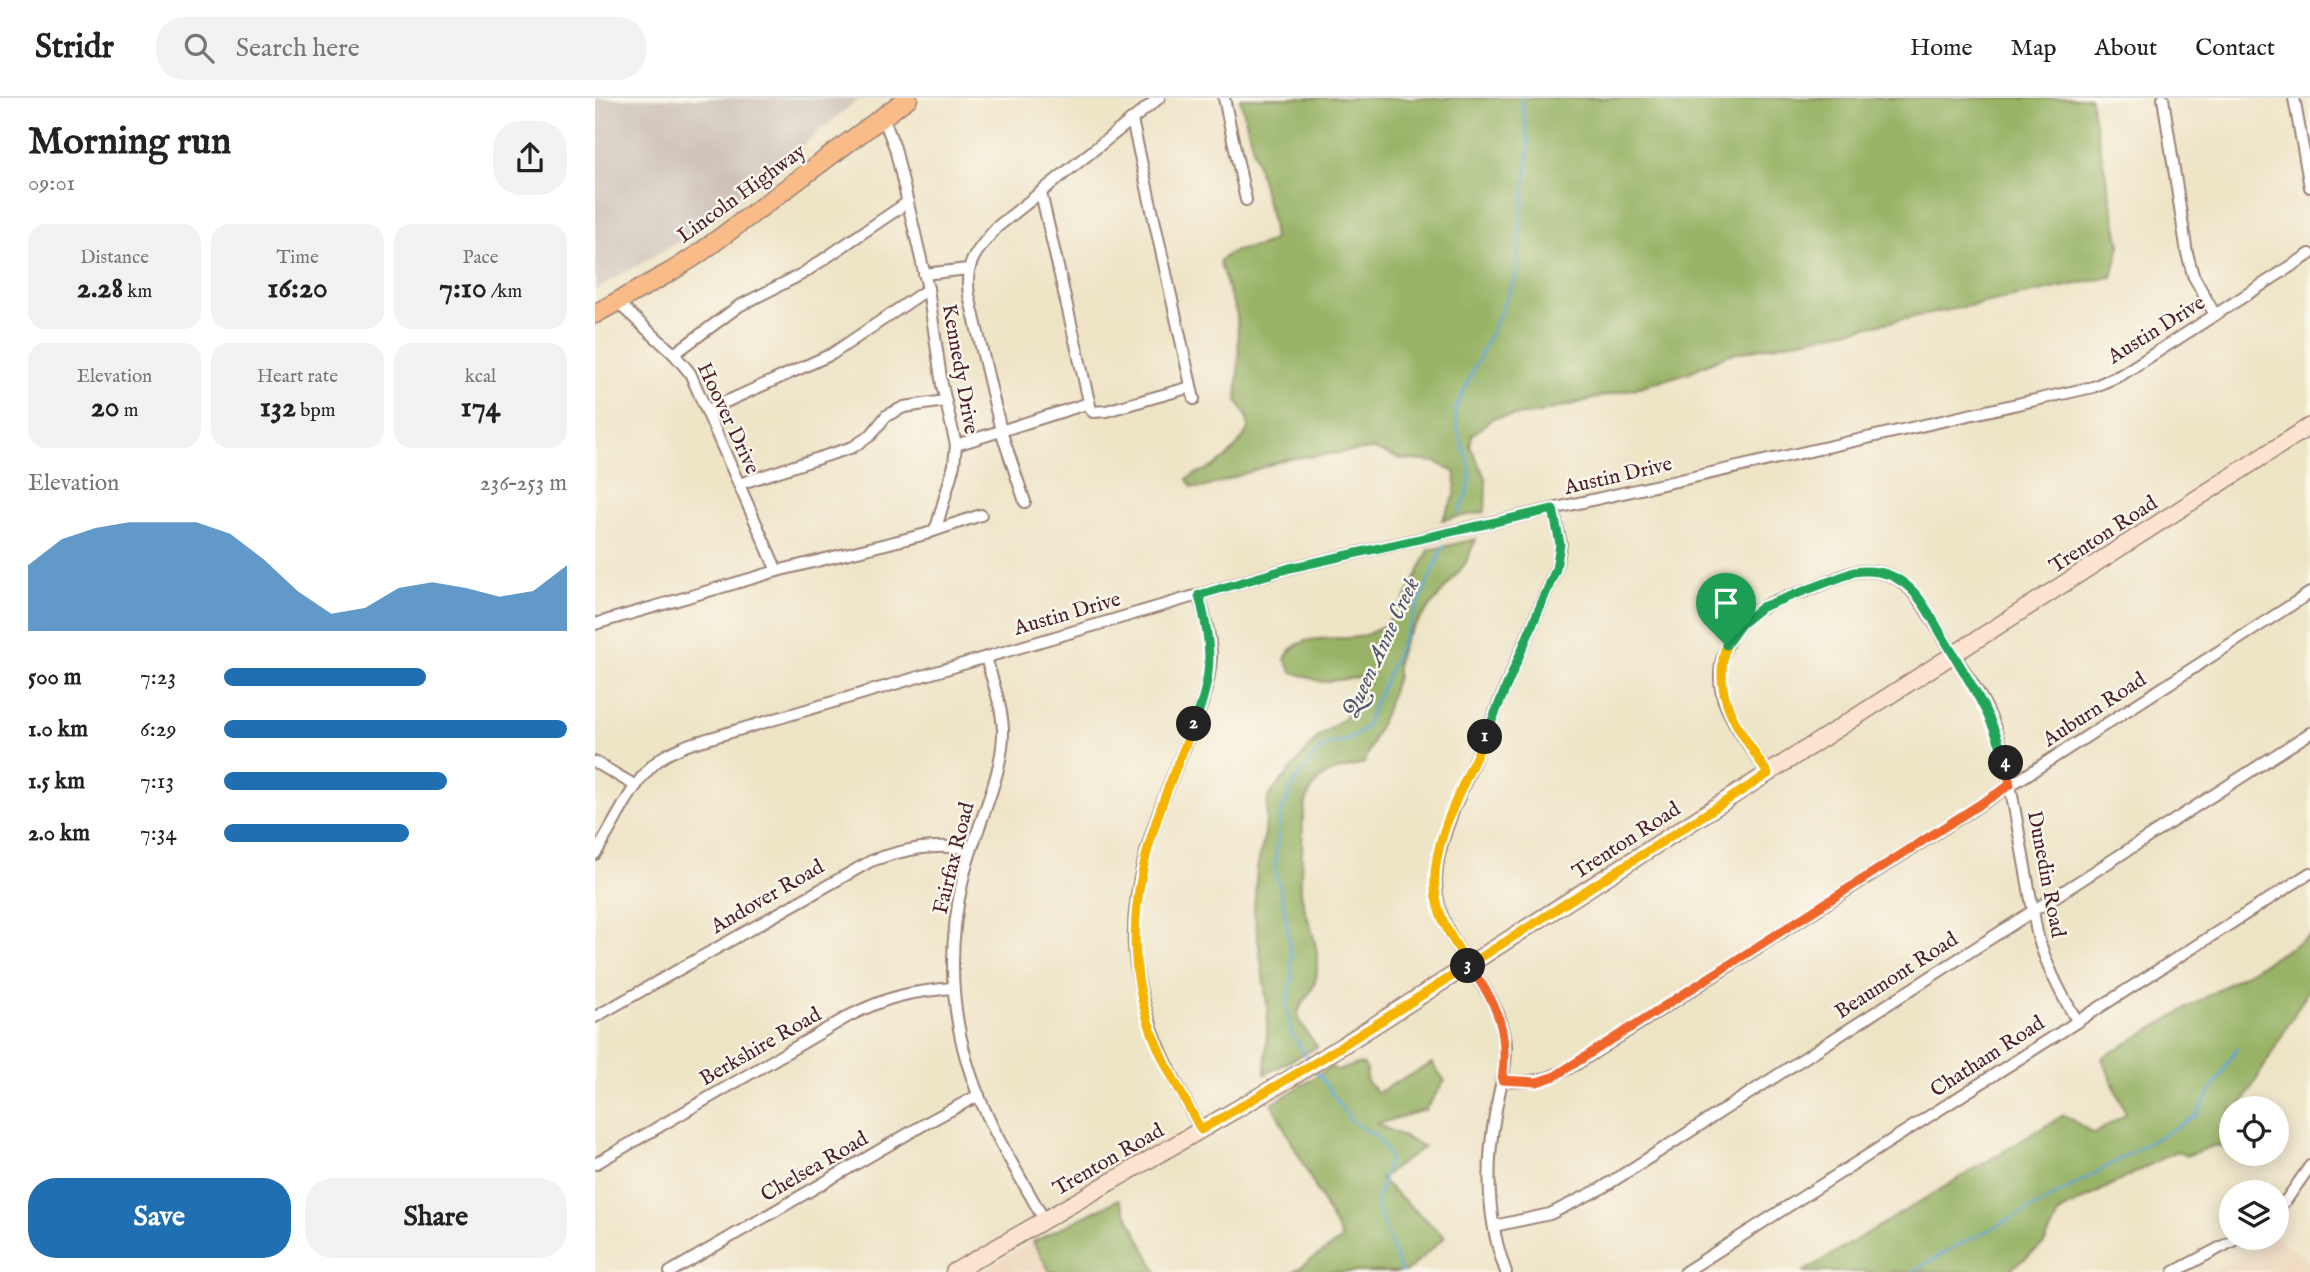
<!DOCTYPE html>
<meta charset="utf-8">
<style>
body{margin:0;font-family:"IM FELL English",serif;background:#f2f2f2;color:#222;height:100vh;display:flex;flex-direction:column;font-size:26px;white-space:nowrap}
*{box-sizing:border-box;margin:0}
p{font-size:23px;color:#767676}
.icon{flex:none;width:38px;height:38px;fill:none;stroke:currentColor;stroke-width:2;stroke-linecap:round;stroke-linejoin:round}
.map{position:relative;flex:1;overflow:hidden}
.drawer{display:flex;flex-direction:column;background:#fff;width:595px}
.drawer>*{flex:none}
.buttons{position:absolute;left:1624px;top:998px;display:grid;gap:14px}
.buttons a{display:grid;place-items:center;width:70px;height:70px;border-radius:50%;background:#fff;box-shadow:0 4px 18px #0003;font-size:35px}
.pin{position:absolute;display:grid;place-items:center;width:60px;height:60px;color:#fff;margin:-72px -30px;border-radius:50% 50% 50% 0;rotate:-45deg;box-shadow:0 0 7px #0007}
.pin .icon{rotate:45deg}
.km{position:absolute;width:35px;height:35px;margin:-18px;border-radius:50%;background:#222;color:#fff;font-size:19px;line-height:35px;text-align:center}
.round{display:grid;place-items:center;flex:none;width:74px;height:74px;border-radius:28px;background:#f2f2f2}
.overview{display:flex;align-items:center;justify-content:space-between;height:119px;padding:0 28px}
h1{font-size:38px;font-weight:700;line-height:52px}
.figures{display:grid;grid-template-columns:repeat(3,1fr);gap:10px;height:119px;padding:7px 28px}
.figures div{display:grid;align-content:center;border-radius:18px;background:#f2f2f2;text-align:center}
.figures b{font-size:30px;font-weight:700}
.figures small{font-size:19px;font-weight:400}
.figures p{font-size:19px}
.chart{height:196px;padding:14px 28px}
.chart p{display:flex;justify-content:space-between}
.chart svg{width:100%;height:126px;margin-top:7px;fill:#1f6fb2;opacity:.7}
.cta{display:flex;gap:14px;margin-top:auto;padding:14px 28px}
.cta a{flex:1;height:80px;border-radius:28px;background:#1f6fb2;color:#fff;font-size:28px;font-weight:700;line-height:80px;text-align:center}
.cta a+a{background:#f2f2f2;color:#222}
ul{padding:0 28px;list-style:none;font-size:23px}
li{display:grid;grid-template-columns:112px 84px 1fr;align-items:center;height:52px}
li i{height:18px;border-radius:9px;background:#1f6fb2}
header{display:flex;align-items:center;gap:42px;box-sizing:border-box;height:98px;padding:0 35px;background:#fff;border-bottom:2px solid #e0e0e0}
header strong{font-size:33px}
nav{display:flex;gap:38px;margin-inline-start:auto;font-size:24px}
.search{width:490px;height:63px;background:#f2f2f2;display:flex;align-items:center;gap:18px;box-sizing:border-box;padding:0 24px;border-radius:28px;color:#767676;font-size:26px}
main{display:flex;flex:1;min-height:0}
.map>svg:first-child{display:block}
.built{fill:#efd6bc}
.industrial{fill:#cdc2b9}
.forest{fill:#98b366;stroke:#716948;stroke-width:2}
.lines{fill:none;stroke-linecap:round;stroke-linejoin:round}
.stream{stroke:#5ba6d3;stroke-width:2.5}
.minor-casing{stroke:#9c8278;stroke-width:14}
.secondary-casing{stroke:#9c8278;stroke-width:19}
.primary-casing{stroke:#9c8278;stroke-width:21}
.minor{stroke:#fff;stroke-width:10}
.secondary{stroke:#fde4d0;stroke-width:16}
.primary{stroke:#f9bc89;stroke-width:18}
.split-1-casing{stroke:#fff;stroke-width:14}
.split-2-casing{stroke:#fff;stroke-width:14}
.split-3-casing{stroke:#fff;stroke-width:14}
.split-4-casing{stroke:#fff;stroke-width:14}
.split-5-casing{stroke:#fff;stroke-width:14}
.split-1{stroke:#f5b400;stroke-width:9}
.split-2{stroke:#22a559;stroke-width:9}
.split-3{stroke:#f5b400;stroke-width:9}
.split-4{stroke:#f0652b;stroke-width:9}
.split-5{stroke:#22a559;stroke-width:9}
.labels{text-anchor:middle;stroke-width:5;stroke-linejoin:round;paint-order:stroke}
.street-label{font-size:21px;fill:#4a1f2b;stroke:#fbf7ec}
.water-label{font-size:23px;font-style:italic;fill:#51556e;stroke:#fbf7ec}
</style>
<header>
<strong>Stridr</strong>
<div class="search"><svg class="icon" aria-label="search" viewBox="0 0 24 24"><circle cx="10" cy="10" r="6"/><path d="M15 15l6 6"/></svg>Search here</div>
<nav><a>Home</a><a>Map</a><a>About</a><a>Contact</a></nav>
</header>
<main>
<section class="drawer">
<div class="overview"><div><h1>Morning run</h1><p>09:01</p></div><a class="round"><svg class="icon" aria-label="share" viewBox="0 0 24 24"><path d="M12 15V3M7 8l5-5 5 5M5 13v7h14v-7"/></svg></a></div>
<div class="figures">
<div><p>Distance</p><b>2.28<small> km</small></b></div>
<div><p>Time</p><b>16:20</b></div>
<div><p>Pace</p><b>7:10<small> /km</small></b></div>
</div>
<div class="figures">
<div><p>Elevation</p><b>20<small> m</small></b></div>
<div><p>Heart rate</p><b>132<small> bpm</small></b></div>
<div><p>kcal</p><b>174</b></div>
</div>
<div class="chart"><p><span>Elevation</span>236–253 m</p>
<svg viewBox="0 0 160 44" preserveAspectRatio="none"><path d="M0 44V21L10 12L20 8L30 6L40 6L50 6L60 10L70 19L80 30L90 38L100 36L110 29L120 27L130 29L140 32L150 30L160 21V44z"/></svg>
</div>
<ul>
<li><b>500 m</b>7:23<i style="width:59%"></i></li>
<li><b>1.0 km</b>6:29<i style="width:100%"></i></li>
<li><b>1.5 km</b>7:13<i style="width:65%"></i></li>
<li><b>2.0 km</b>7:34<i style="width:54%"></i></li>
</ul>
<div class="cta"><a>Save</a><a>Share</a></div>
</section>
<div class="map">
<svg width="1715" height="1174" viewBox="0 0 1715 1174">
<rect width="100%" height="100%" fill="#fbf7ec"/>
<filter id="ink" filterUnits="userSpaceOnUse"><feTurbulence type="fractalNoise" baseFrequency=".0143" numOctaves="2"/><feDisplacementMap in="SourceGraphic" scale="14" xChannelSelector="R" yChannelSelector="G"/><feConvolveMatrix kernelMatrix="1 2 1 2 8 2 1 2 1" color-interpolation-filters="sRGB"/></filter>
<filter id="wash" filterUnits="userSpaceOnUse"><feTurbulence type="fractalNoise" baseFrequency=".00686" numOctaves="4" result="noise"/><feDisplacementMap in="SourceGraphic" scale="28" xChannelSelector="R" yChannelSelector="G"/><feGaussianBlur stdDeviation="1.57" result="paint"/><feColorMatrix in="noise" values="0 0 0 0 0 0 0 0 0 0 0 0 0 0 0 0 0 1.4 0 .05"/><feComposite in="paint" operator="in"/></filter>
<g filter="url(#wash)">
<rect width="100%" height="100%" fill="#eee4c6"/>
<!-- built -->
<g class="built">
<path d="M1676,1139h4l35,25v10h-100l31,-15z"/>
<path d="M438,1144l17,30h-69z"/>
</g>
<!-- industrial -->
<path class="industrial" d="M0,0h265l-160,131 -105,61z"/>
<!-- forest -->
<g class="forest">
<path d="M645,0h850l30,147 -8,32 -385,78 -40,18 -51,15 -102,26 -41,4 -21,17 -2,11 16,33 -1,33 -43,8 13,-24 1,-23 -20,-11 -35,-3 -28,-10 -87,10 -83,29 -11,-1 -5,-8c8,-6 16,-8 25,-12 16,-9 29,-24 37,-40l-3,-12 -9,-14 2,-45 -2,-41 -18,-53c17,-19 35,-9 55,-23l-2,-17z"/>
<path d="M881,441l-11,25 -59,72 -9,26v14l-9,29 -24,58c-13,6 -28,4 -40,13 -25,17 -21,53 -22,79 0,15 -3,28 0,43 4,19 14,37 15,57 0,11 1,21 -4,32 -3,8 -15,18 -15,27 1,11 13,23 19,33l-52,27 3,-63 -14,-101 3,-41 8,-36 3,-36 50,-60 25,-18 21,-30 -3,-12 -39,5 -30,-10 -7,-13c11,-25 41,-20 63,-21 12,0 27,-6 36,-13 19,-13 34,-54 45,-75z"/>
<path d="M1715,838v51l-70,121h-9v42l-15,-5 -30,11 -10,-5 -116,61 -16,32 -37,28h-204l261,-157 30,19 32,-20 -24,-56z"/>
<path d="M837,965l13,18 -20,29 -48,14 47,23 -44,32 65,58 -39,35h-113l49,-33 -70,-135 59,-37 7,4 19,-7 7,1 3,6 -1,9 11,13z"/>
<path d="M524,1101l38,73h-107l-17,-30z"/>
</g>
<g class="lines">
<!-- stream -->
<g class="stream">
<path d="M863,416c28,-55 0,-54 -3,-104l61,-132 13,-132 -8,-48"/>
<path d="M714,962l-17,-26 -4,-17 -1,-13 5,-26 -1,-26 -8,-51 -8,-33 5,-51 14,-33 22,-30 11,-9 22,-5 15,-11 80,-184"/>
<path d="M720,971l36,52 25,15 10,13 3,11 -13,44 25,68"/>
<path d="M1317,1174l40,-24 89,-44 155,-88 41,-68"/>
</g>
</g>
</g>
<g filter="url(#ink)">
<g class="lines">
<!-- minor casing -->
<g class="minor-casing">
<g id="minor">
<path d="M629,0l22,102"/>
<path d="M1568,0l24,155 6,22 22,40"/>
<path d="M1699,0l16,89"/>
<path d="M537,22l62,279"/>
<path d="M446,95l50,217 2,2 13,-1 85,-24"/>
<path d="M329,176l44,-5"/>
<path d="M22,204l57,52 16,19 87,198"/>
<path d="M79,256l65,-48 63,-32 106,-72"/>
<path d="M113,312l124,-56 96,-65"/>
<path d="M361,347l133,-42"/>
<path d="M144,386l114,-37 18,-12 15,-19 18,-9 41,-6"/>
<path d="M430,404l-24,-71 -32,-136c-5,-33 8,-44 28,-68l162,-129"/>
<path d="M338,433l48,-16"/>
<path d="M604,497c5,20 12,41 12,62 -2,38 -19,72 -33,106 -24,58 -47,120 -44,184 5,68 35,124 67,183"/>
<path d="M0,526l182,-53 149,-37 7,-3 4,-6 17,-60 2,-20 -14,-60 -14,-96 -33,-141 -12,-31"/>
<path d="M391,559c6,24 16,48 17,73 1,46 -30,103 -40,149 -19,82 -11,162 25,238 16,36 38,69 56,103"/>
<path d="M0,664l41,24"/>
<path d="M1173,676c-15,-25 -39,-52 -46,-80 -8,-34 9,-71 41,-87 14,-8 30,-12 45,-17 16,-6 30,-13 46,-18 49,-8 66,28 88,64 17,28 39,56 51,87 12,31 17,62 23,94 7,39 14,78 21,116 9,33 23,60 41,89"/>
<path d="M0,756c20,-29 37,-74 65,-95 9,-7 20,-11 30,-15l600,-176 803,-181 28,-12 189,-121"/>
<path d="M0,919l276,-156c33,-12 64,-18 99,-12"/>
<path d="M907,982c31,4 46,0 73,-15l735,-472"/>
<path d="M0,1066l254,-148c40,-20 60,-24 104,-28"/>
<path d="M1682,1111l10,-10 23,-33"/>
<path d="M899,1128l56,-12 52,-26 708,-455"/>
<path d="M75,1174l260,-151 49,-26"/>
<path d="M911,1174c-19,-50 -20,-105 -11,-157 4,-26 14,-53 10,-79 -5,-26 -19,-46 -33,-66 -44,-64 -45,-93 -17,-164l101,-237 5,-25 -8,-35"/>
<path d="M1090,1174l625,-399"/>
<path d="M1579,1174l66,-35"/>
</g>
</g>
<!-- secondary casing -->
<g class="secondary-casing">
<path id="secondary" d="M359,1174l337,-194 73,-46 946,-606"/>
</g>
<!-- primary casing -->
<g class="primary-casing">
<path id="primary" d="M0,216l77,-43 25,-16 211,-157"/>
</g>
<!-- minor -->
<use href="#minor" class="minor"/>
<!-- secondary -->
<use href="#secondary" class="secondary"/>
<!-- primary -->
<use href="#primary" class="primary"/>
</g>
</g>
<g class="lines" filter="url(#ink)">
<!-- split-1 casing -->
<g class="split-1-casing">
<path id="split-1" d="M890,639c-20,46 -58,110 -49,160 4,25 19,47 33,68l299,-191c-28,-45 -57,-74 -42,-129"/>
</g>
<!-- split-2 casing -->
<g class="split-2-casing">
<path id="split-2" d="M599,626c20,-49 18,-79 5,-129l91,-27 263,-59 7,35 -4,25 -71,168"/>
</g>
<!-- split-3 casing -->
<g class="split-3-casing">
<path id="split-3" d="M599,626c-41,98 -81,193 -45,300 12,37 34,71 52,106l120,-71 147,-93"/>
</g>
<!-- split-4 casing -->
<g class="split-4-casing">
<path id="split-4" d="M873,868c4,3 9,11 13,17 21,30 27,60 21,97l35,2 18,-6 455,-291 -4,-22"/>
</g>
<!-- split-5 casing -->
<g class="split-5-casing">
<path id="split-5" d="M1131,547l15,-21 21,-17 92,-35c19,-3 36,0 51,12 17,13 27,35 38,53 25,42 50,79 63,126"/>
</g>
<!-- split-1 -->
<use href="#split-1" class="split-1"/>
<!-- split-2 -->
<use href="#split-2" class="split-2"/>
<!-- split-3 -->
<use href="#split-3" class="split-3"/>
<!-- split-4 -->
<use href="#split-4" class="split-4"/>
<!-- split-5 -->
<use href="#split-5" class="split-5"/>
</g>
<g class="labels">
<!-- street labels -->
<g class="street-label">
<text transform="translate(146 95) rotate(-36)" y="7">Lincoln Highway</text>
<text transform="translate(1561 231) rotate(-32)" y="7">Austin Drive</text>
<text transform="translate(366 271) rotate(80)" y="7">Kennedy Drive</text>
<text transform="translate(134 320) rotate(65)" y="7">Hoover Drive</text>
<text transform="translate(1023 377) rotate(-13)" y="7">Austin Drive</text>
<text transform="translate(1508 436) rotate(-33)" y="7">Trenton Road</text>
<text transform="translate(472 515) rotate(-16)" y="7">Austin Drive</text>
<text transform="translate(1499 611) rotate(-33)" y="7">Auburn Road</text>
<text transform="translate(1031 742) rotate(-33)" y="7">Trenton Road</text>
<text transform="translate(358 760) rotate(-76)" y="7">Fairfax Road</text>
<text transform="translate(1452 776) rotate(79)" y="7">Dunedin Road</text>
<text transform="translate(172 798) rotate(-30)" y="7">Andover Road</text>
<text transform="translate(1301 877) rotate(-33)" y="7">Beaumont Road</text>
<text transform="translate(165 948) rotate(-30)" y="7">Berkshire Road</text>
<text transform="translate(1392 958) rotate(-33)" y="7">Chatham Road</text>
<text transform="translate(513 1061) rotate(-30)" y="7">Trenton Road</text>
<text transform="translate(219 1068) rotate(-30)" y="7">Chelsea Road</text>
</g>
<!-- water labels -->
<g class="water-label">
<text transform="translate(785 549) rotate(-65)" y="8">Queen Anne Creek</text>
</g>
</g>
</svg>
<div class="buttons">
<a><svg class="icon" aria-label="locate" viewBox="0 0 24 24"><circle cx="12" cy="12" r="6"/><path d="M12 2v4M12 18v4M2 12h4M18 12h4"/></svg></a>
<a><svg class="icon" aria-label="layers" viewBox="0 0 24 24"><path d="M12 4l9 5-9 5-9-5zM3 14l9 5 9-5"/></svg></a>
</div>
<div class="pin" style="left:1131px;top:547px;background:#1e9e55"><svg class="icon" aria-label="arrive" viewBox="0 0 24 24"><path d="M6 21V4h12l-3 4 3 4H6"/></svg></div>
<b class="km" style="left:890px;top:639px">1</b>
<b class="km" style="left:599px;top:626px">2</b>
<b class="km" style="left:873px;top:868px">3</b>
<b class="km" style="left:1411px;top:665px">4</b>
</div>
</main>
